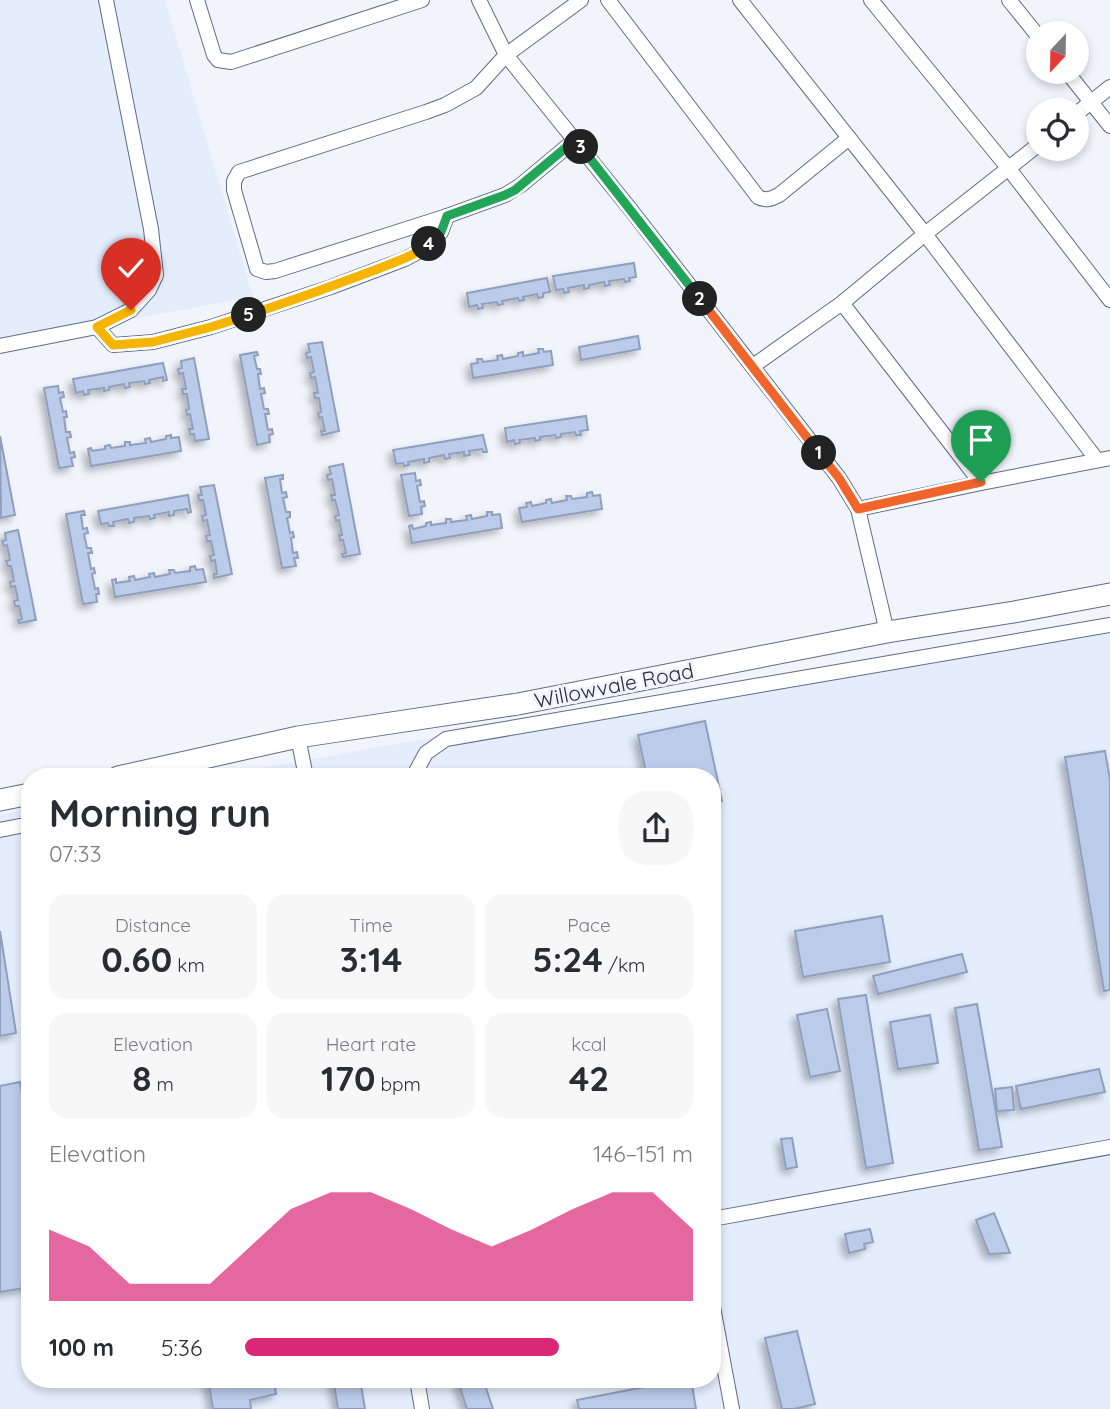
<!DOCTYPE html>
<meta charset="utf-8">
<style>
body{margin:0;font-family:Quicksand,sans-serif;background:#f7f7f7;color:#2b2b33;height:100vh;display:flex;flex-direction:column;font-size:26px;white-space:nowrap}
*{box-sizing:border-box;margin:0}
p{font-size:23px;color:#7c7c81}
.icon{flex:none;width:38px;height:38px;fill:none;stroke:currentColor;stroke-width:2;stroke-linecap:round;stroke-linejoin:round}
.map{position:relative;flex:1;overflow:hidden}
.drawer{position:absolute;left:21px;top:768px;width:700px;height:620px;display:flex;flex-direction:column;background:#fff;border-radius:28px;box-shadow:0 4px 10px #0003}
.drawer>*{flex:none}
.needle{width:46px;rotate:202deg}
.tools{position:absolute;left:1026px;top:21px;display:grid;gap:14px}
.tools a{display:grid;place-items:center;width:63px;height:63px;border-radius:50%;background:#fff;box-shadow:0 4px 10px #0003;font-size:35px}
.pin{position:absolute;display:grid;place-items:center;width:60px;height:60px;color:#fff;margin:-72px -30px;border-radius:50% 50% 50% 0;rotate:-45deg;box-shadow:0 0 7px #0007}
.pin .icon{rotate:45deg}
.km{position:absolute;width:35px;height:35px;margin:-18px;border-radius:50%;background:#222;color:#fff;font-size:19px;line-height:35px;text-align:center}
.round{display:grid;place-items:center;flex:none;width:74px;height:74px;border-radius:28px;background:#f7f7f7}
.head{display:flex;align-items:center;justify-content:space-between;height:119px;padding:0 28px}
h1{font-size:38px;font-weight:700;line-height:52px}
.stats{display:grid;grid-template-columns:repeat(3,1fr);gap:10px;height:119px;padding:7px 28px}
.stats div{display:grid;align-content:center;border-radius:18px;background:#f7f7f7;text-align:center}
.stats b{font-size:35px;font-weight:700}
.stats small{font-size:19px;font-weight:400}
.stats p{font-size:19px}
.chart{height:196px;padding:14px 28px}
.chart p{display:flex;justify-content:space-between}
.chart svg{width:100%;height:126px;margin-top:7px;fill:#db2777;opacity:.7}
ul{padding:0 28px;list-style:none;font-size:23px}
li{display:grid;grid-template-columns:112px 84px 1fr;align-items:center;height:52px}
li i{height:18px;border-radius:9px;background:#db2777}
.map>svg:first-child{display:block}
.built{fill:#e4edfc}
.building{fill:#bbcbea;stroke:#8f9fbc;stroke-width:2;filter:url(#shadow)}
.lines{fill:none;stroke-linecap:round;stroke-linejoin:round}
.minor-casing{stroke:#5d6c88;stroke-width:16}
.secondary-casing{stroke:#5d6c88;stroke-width:23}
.minor{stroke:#fff;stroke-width:14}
.secondary{stroke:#fff;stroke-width:21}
.split-1-casing{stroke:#fff;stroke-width:14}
.split-2-casing{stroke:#fff;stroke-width:14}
.split-3-casing{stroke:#fff;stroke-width:14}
.split-4-casing{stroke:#fff;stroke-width:14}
.split-5-casing{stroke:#fff;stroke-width:14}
.split-6-casing{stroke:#fff;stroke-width:14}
.split-1{stroke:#f0652b;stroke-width:9}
.split-2{stroke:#f0652b;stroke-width:9}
.split-3{stroke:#22a559;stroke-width:9}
.split-4{stroke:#22a559;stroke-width:9}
.split-5{stroke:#f5b400;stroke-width:9}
.split-6{stroke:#f5b400;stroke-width:9}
.labels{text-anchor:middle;stroke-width:6;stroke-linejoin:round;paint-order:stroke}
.street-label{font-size:21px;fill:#262c38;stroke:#f1f4fb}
</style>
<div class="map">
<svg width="1110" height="1409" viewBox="0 0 1110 1409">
<defs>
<filter id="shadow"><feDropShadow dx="-4.5" dy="4.5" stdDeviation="3.5" flood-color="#0004"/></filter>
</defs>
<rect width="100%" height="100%" fill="#f1f4fb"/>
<!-- built -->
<g class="built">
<path d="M0,0h165l88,297 -253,46z"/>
<path d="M1110,618v791h-1110v-594l30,-6v570h682v-602h-502z"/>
</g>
<!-- building -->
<g class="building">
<path d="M634,263l2,14 -7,1 1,3 -5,1 -1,-3 -15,2 1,4 -5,1 -1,-4 -15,3v3l-5,1v-4l-16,3 1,4 -5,1 -1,-4 -7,1 -3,-14z"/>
<path d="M547,278l3,14 -7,1v4l-5,1 -1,-4 -14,3 1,3 -5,1 -1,-3 -16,3 1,3 -5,1 -1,-3 -15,2 1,4 -5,1 -1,-4 -8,2 -2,-14z"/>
<path d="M638,336l2,13 -59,11 -2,-13z"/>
<path d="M322,342l17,89 -17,4 -1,-4h4l-3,-14 -3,1 -1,-5 3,-1 -2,-14h-4l-1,-5h4l-3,-16 -4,1 -1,-5 4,-1 -3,-15 -4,1 -1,-5 4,-1 -2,-8z"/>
<path d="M538,349h5l1,3 7,-1 2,14 -80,13 -2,-14 7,-1 -1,-4h5l1,3 15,-2 -1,-4 5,-1 1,4 15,-3v-3l5,-1v4l16,-3z"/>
<path d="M257,352l1,3 -4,1 3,13h3l1,5h-3l2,15 4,-1 1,5 -4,1 3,15h4l1,5h-4l3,16 4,-1 1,5 -4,1 1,7 -13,3 -17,-90z"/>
<path d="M194,358l15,81 -14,2 -1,-7h-4l-1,-5h4l-3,-15 -3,1 -1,-5 3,-1 -2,-15h-4l-1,-5h4l-3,-16 -4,1 -1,-5 4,-1 -1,-7z"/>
<path d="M163,363l4,17 -4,1v-4l-14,3 1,3 -5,1 -1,-3 -15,2 1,4 -5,1 -1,-4 -15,3v3l-5,1v-3l-16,2 1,4 -5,1 -1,-4 -7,2 -3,-14z"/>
<path d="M58,386l1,7 4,-1 1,5 -4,1 3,14 3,-1 1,6h-3l2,15h4l1,5 -4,1 3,15 4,-1 1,5 -4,1 2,8 -14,2 -15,-80z"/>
<path d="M586,416l2,14 -8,1 1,4h-5l-1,-3 -14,2v3l-5,1 -1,-3 -15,2v3l-5,1v-3l-16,2 1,3 -5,1 -1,-4 -7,2 -2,-14z"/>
<path d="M171,435v3l8,-1 2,14 -90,15 -3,-17 3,-1 1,3 13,-2v-3l5,-1 1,3 14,-2v-4h5v3l16,-2 -1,-4 5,-1 1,4 15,-3v-3z"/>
<path d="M483,435l4,17h-4l-1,-3 -13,2 1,4 -6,1v-4l-15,2 1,4 -5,1 -1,-4 -15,3v4l-5,1v-4l-16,3 1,3 -5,1 -1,-3 -7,1 -3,-14z"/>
<path d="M0,436l15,79 -15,3 1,-4z"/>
<path d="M343,464l17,90 -17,3 -1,-3 4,-1 -3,-13h-3l-1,-5h3l-3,-15 -3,1 -1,-5 4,-1 -4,-15h-3l-1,-5h4l-3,-16 -4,1 -1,-5 4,-1 -2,-7z"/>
<path d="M415,473l1,8 4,-1 1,5 -4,1 3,16 4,-1 1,5 -4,1 1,7 -13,2 -8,-41z"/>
<path d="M283,475v4h-3l2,14 4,-1 1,5 -4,1 3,14h4v5l-3,1 3,15 3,-1 1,5 -3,1 2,15 4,-1 1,6h-4l2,8 -14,2 -17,-90z"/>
<path d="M214,485l18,89 -18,4v-4h3l-2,-14 -4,1 -1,-5 4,-1 -3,-14h-4l-1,-5 4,-1 -3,-15 -4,1 -1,-5 4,-1 -3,-15h-4l-1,-5h4l-2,-8z"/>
<path d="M592,492l1,4 7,-1 2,14 -80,13 -3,-14 8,-1 -1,-4 5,-1 1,4 14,-3v-3l5,-1 1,4 15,-3 -1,-4h5l1,3 15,-2v-4z"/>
<path d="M188,495l3,17 -3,1 -1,-4 -13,2v4l-5,1v-4l-15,3 1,3 -5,1 -1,-3 -15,2v4l-5,1 -1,-4 -15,3 1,4h-5l-1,-3 -7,1 -3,-13z"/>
<path d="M84,511l1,4h-4l2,14 4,-1 1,5 -4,1 3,14h4l1,5h-4l3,16 3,-1 1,5 -3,1 3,15 3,-1 1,6h-3l1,8 -14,2 -17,-90z"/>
<path d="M487,512h5v3l8,-1 2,14 -90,15 -3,-17 3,-1 1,4 13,-3v-3l5,-1v3l15,-2v-4h5v3l16,-2 -1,-4 5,-1 1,4 15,-3z"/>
<path d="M18,530l18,90 -17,3 -1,-3 4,-1 -3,-13h-4l-1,-5 4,-1 -3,-14 -4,1 -1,-5 4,-1 -3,-15h-3l-2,-5 4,-1 -3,-15 -3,1 -2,-5 4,-1 -1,-7z"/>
<path d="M195,566l1,4 7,-1 3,13 -91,15 -3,-17 4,-1v4l14,-2 -1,-4 5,-1 1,4 15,-3 -1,-3 5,-1 1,4 15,-3 -1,-4h5l1,3 15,-2v-4z"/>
<path d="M705,721l17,80 -10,2v-26h-65l-9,-42z"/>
<path d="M1105,751l5,29v210l-6,1 -39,-234z"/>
<path d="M882,916l8,46 -87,15 -8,-46z"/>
<path d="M0,931l16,102 -16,3z"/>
<path d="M962,954l5,18 -89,22 -5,-18z"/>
<path d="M866,995l27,168 -27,5 -28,-169z"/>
<path d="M977,1004l25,143 -23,3 -24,-142z"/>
<path d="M827,1009l13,62 -30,6 -13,-62z"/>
<path d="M930,1015l8,48 -40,6 -8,-47z"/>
<path d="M1099,1069l6,23 -84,17 -5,-23z"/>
<path d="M20,1082l10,55v150l-30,5v-206z"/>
<path d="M1012,1087l2,23 -17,1 -2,-22z"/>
<path d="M792,1138l5,29 -11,2 -5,-30z"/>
<path d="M994,1213l16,40 -21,1 -13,-34z"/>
<path d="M870,1229l3,13 -9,2 1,5 -16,4 -4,-19z"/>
<path d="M797,1331l18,73 -21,5h-12l-17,-71z"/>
<path d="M208,1379h66l2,15 -26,6 1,9h-38z"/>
<path d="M333,1379h27l5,30h-27z"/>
<path d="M465,1379h18l10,30h-26l-9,-28z"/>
<path d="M686,1379h5l5,30h-117l-2,-9z"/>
</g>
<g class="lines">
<!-- minor casing -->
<g class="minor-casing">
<g id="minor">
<path d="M197,0l17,55 4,5 13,2 191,-62"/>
<path d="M479,0l27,55 125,155 208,268 19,31 29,123"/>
<path d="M608,0l150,197c8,4 13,2 21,-2l70,-57"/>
<path d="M740,0l185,234 172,226"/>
<path d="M871,0l138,169 101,131"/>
<path d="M1009,0l29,36"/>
<path d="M1067,72l43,54"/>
<path d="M1076,114l34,-27"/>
<path d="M575,140l-54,45 -16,10 -58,21 -172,55 -9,1 -9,-3 -23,-79v-9l5,-9 187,-60 19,-7 31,-17 30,-33 75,-55"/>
<path d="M842,303l139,180"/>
<path d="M97,327l16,18 40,-3 58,-15 120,-40 74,-28 15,-8 15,-12 6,-7 6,-16"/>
<path d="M0,346l97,-19 34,-17 18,-20 7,-15 -5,-46 -45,-229"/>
<path d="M753,366l89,-63 83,-69 113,-89"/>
<path d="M858,509l123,-26 129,-25"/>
<path d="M298,737l8,40"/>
<path d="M413,777l13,-24 20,-14 664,-114"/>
<path d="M0,830l30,-6"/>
<path d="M712,1219l398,-72"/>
<path d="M712,1302l20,107"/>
<path d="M417,1379l5,30"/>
</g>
</g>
<!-- secondary casing -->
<g class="secondary-casing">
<g id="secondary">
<path d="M118,777l180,-40 220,-33 369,-72 127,-20 96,-18"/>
<path d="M0,800l30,-6"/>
</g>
</g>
<!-- minor -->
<use href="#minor" class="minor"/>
<!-- secondary -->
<use href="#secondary" class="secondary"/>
</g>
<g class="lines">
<!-- split-1 casing -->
<g class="split-1-casing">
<path id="split-1" d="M819,453l20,25 19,31 123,-27"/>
</g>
<!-- split-2 casing -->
<g class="split-2-casing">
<path id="split-2" d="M700,299l119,154"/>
</g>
<!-- split-3 casing -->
<g class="split-3-casing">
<path id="split-3" d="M581,147l119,152"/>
</g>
<!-- split-4 casing -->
<g class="split-4-casing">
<path id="split-4" d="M429,244l12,-12 6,-16 58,-21 10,-5 60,-50 6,7"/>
</g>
<!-- split-5 casing -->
<g class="split-5-casing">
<path id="split-5" d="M249,315c42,-14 84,-29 126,-45 19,-8 38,-13 54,-26"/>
</g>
<!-- split-6 casing -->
<g class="split-6-casing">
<path id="split-6" d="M131,310l-34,17 16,18 40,-3 58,-15 38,-12"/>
</g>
<!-- split-1 -->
<use href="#split-1" class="split-1"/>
<!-- split-2 -->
<use href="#split-2" class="split-2"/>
<!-- split-3 -->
<use href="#split-3" class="split-3"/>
<!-- split-4 -->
<use href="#split-4" class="split-4"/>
<!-- split-5 -->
<use href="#split-5" class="split-5"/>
<!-- split-6 -->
<use href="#split-6" class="split-6"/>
</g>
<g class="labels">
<!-- street labels -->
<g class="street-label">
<text transform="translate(614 686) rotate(-11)" y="7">Willowvale Road</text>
</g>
</g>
</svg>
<div class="tools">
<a><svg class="needle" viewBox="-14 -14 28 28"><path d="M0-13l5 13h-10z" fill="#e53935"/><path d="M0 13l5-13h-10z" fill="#7c7c81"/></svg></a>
<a><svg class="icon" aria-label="locate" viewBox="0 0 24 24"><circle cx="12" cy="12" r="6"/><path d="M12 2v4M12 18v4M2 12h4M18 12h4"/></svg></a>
</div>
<div class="pin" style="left:981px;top:482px;background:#1e9e55"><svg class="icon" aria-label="arrive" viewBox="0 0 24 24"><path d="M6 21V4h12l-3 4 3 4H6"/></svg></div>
<div class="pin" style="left:131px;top:310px;background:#d93025"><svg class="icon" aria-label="check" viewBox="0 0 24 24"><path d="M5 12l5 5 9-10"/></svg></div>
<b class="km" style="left:819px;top:453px">1</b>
<b class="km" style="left:700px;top:299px">2</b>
<b class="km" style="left:581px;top:147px">3</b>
<b class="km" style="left:429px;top:244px">4</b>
<b class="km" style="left:249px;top:315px">5</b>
<section class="drawer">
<div class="head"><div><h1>Morning run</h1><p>07:33</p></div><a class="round"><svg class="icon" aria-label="share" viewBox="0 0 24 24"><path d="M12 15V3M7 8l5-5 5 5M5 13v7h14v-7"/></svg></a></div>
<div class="stats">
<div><p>Distance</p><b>0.60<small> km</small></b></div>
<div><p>Time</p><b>3:14</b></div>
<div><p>Pace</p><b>5:24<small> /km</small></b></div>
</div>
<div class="stats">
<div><p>Elevation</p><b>8<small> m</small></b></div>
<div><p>Heart rate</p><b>170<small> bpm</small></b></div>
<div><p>kcal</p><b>42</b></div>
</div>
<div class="chart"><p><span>Elevation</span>146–151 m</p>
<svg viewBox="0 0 160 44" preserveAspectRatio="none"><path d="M0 44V19L10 25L20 38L30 38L40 38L50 25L60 12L70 6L80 6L90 12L100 19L110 25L120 19L130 12L140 6L150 6L160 19V44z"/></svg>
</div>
<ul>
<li><b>100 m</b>5:36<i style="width:70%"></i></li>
</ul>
</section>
</div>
